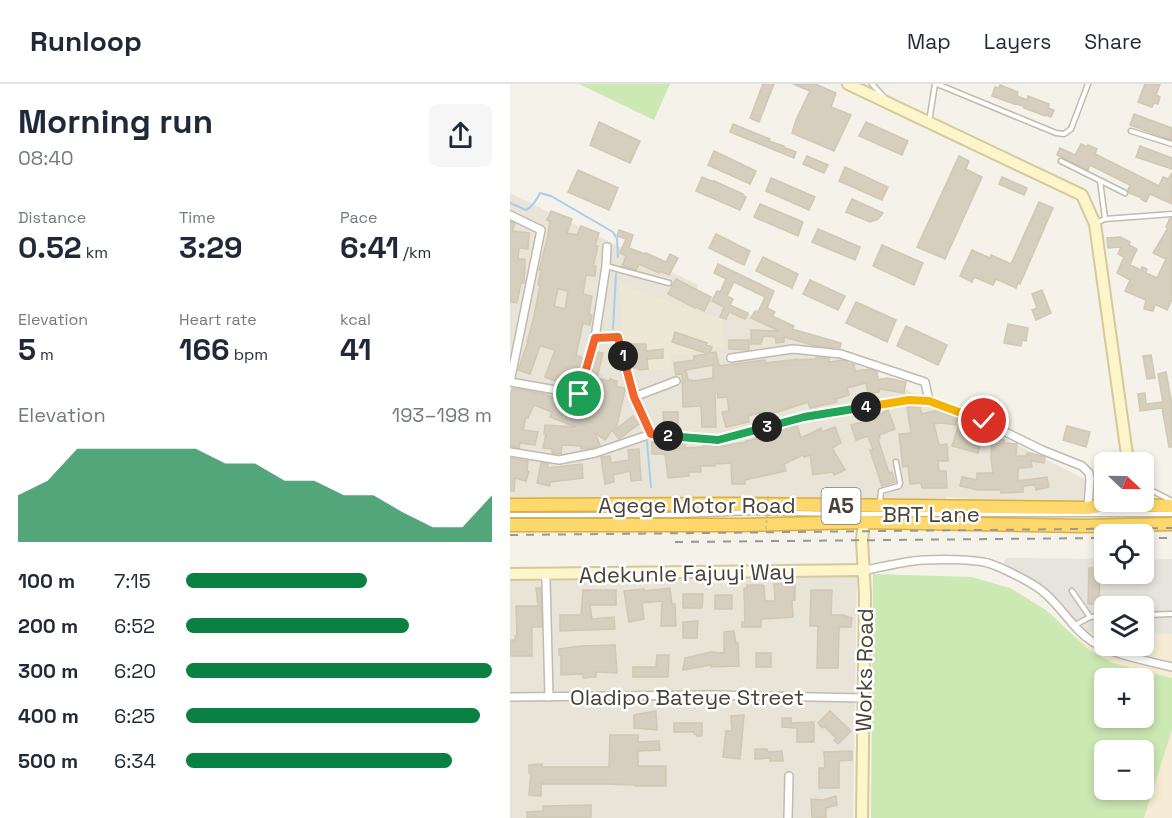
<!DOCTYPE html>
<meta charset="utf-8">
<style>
body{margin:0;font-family:"Space Grotesk",sans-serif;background:#f6f6f7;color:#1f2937;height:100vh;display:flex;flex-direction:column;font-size:22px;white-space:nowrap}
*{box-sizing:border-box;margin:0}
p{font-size:20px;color:#747a83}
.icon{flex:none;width:33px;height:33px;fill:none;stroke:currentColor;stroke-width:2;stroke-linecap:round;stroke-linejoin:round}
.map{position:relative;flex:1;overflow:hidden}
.details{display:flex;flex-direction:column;background:#fff;width:510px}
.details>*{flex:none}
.needle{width:39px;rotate:112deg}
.controls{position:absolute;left:584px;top:368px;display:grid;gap:12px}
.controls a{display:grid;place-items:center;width:60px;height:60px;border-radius:9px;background:#fff;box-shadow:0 3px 9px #0003;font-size:30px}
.pin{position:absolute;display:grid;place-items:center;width:51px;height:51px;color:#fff;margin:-26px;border:3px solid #fff;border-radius:50%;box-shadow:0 2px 6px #0007}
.km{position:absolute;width:30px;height:30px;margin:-15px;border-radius:50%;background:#222;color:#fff;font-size:16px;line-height:30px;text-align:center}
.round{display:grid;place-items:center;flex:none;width:63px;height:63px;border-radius:9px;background:#f6f6f7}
.head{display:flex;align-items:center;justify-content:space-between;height:102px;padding:0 18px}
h1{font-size:33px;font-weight:700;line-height:45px}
.metrics{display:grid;grid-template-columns:repeat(3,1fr);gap:9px;height:102px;padding:6px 18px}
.metrics div{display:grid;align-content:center}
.metrics b{font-size:30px;font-weight:700}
.metrics small{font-size:16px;font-weight:400}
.metrics p{font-size:16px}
.chart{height:168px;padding:12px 18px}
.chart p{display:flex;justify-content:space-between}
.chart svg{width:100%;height:108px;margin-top:6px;fill:#0b8043;opacity:.7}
ul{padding:0 18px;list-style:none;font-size:20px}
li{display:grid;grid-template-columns:96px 72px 1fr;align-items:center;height:45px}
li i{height:15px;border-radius:8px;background:#0b8043}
header{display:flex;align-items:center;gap:36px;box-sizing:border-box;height:84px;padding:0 30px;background:#fff;border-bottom:2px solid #e0e1e3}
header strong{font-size:28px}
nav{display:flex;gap:33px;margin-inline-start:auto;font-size:21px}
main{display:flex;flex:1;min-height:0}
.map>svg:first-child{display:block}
.residential{fill:#e8e4d7}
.commercial{fill:#f6ebd5}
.industrial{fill:#e7e4de}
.education{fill:#ede8d3}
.green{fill:#cce8b3;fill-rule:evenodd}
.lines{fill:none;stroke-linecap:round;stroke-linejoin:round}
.stream{stroke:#a7ccf0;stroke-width:2}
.building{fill:#d6cfbf;stroke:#d1c7b2;stroke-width:1.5;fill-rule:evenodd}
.lane-casing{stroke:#c0bbac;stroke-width:7}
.street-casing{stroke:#c0bbac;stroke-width:10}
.secondary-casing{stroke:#d4c99a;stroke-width:14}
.highway-casing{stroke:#dcae3c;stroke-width:15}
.lane{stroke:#fff;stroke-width:4}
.street{stroke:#fff;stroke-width:7}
.secondary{stroke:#fef6ca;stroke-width:10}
.highway{stroke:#fcd86d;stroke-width:12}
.rail{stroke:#989898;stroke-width:2;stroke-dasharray:8 8;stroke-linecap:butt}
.path-bridge{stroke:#c2b89d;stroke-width:1.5;stroke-dasharray:3 3;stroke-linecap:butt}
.split-1-casing{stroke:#fff;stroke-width:12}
.split-2-casing{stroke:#fff;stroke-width:12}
.split-3-casing{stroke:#fff;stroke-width:12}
.split-4-casing{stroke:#fff;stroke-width:12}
.split-5-casing{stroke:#fff;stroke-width:12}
.split-6-casing{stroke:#fff;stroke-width:12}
.split-1{stroke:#f0652b;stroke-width:8}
.split-2{stroke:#f0652b;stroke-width:8}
.split-3{stroke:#22a559;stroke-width:8}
.split-4{stroke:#22a559;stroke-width:8}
.split-5{stroke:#f5b400;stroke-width:8}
.split-6{stroke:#f5b400;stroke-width:8}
.labels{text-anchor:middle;stroke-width:5;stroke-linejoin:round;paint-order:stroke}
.shield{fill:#fff;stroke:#7f7b74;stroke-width:1.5}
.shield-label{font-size:21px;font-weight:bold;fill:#484338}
.street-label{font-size:22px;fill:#484338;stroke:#fff}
</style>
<header>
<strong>Runloop</strong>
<nav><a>Map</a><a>Layers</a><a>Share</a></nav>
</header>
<main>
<section class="details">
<div class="head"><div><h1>Morning run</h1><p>08:40</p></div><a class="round"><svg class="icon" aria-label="share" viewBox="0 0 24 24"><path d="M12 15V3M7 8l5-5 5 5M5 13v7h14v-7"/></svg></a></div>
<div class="metrics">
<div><p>Distance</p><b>0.52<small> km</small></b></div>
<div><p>Time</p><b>3:29</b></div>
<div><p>Pace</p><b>6:41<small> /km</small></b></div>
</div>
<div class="metrics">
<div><p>Elevation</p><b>5<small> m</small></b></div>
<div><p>Heart rate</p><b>166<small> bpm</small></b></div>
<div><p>kcal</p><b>41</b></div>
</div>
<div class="chart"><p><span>Elevation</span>193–198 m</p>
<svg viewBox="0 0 160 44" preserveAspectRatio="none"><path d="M0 44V25L10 19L20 6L30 6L40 6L50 6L60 6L70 12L80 12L90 19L100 19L110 25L120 25L130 32L140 38L150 38L160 25V44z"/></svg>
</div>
<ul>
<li><b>100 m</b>7:15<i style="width:59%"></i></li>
<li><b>200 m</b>6:52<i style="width:73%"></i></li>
<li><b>300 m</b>6:20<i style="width:100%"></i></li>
<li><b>400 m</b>6:25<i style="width:96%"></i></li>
<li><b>500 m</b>6:34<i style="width:87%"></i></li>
</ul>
</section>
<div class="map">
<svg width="662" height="734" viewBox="0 0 662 734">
<rect width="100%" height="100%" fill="#f4f2e9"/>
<!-- residential -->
<g class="residential">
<path d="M0,109l188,92 -1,5 117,54 233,116 57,29 -3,13 -121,2 -10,-5 -24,-2 -3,5 -433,-2z"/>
<path d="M347,488l-4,246h-343v-244z"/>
</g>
<!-- commercial -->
<g class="commercial">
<path d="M574,548h20v13h39v-12l29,1v44l-59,-15 -24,-13 -12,-11z"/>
<path d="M662,646v88h-28z"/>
</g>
<!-- industrial -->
<path class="industrial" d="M496,474l98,1v14h39v-14h29v75l-29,-1v-27h-39v26h-20l-21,-25 -24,-22 -36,-20z"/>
<!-- education -->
<path class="education" d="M109,200l104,36 1,27 -53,8v13l-45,4z"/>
<!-- green -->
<g class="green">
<path d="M69,0h91l-16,36z"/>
<path d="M363,490l98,3 39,11 36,22 43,40 24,13 59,15v52l-28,88h-273zM594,594h39v39h-39zM594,666h39v39h-39z"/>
</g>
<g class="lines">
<!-- stream -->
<g class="stream">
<path d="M0,119l16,7c7,-3 11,-11 14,-17l11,3 62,36 4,7 1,18"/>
<path d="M103,245l3,-55"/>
<path d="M103,254l4,22 9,24"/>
<path d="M137,358l4,45"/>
</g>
</g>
<!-- building -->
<g class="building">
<path d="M253,0h11l-15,38 -9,-4z"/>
<path d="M283,0h22l21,9 -5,14 20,8 -17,36 -42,-18 4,-13 14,-29z"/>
<path d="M635,0h15l-4,11 4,2 -2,7 -4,-1 -2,4 -14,-5z"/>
<path d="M490,1l18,7 -1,4 10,4 1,-4 21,8 -1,4 6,2 -3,7 -5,-2 -1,1 -21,-8 1,-1 -11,-4v1l-22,-8 3,-9 4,1z"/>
<path d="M624,30l38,14v12l-42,-15z"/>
<path d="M89,38l41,19 -10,22 -40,-18z"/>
<path d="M356,38l42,19 -6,14 -43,-19z"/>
<path d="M223,40l27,11 10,4 -1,2 15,5 -1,1 13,5 -2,6 -64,-26z"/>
<path d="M571,60l6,3 1,-2 9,4 -2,5 64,32 4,-9 5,2 4,-6v31l-22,-10 -4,8 -5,-3 1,-1 -13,-5 -1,-3 2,-5 -40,-20 -2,5 -31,-15 3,-7 15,7z"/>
<path d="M630,62l32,12v11l-36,-12z"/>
<path d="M204,67l42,20 -6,13 -42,-19z"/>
<path d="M297,72l21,9 -4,8 -21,-9z"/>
<path d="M449,72l10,5 -3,8 16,8 -37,82 -28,-12z"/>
<path d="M335,83l43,20 -6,13 -43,-19z"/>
<path d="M68,86l40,18 -9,22 -41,-18z"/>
<path d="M192,93l12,5v-1l29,13 -1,1 4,2 -6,13 -44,-19z"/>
<path d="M492,93l25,11 -3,7 -25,-11z"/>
<path d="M261,94l44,19 -6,13 -43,-19z"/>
<path d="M342,115l31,14 -5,6 -8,3 -24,-10z"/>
<path d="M529,118l14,6 -33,76 -2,-1 -2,5 -20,-9 -3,6 -19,-8 -2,5 -12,-6 12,-26 18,8 1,-3 20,9z"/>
<path d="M250,120l43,18 -5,14 -44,-19z"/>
<path d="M41,127l21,8 -5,14 10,2 4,-9 18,7 -4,13h3l-5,20h3l-1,10 -9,-1 -3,19 9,2 -3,18 3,1 -2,10 -7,-2 -7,32 7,3 -9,25 -18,-6 -1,4 -10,-4 10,-27 -15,-4 -10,28 -12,-4 10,-28h-1l7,-26 6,-31h-2l3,-15h-2l8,-30 3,-19 -3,-1zM48,205l10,2 -3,18 -11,-3z"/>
<path d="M660,134h2v81l-5,11 -12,-6 -2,7 -9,-2 2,-9 -21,-9 5,-11 -13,-7 7,-16 -6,-3 3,-7 -13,1 -1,-10 13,-1 10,5 -1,3 8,4 -7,16 11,5 1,-3 5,2 -1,4 11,5 9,-19 -13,-6 15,-25 -2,-1z"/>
<path d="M0,137l5,2 -3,8 17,2 -1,16 -9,-1 -1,11h7v5l-1,19h-3l-4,20 -7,-1z"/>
<path d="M308,145l42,18 -5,13 -43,-18z"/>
<path d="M109,146l14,5 -4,13 16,6 1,-1 20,9 4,-8 8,4 -9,17 -9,-4 -1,2 -20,-9 -3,6 -14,-4 4,-10 -6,-3 6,-14 -9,-3z"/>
<path d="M206,150l34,17 -6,14 -35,-17z"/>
<path d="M372,161l41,18 -9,22 -41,-19z"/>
<path d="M253,173l35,17 -6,14 -36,-17z"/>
<path d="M208,180l56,27 -7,17 8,4 -3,4 22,10 -2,3 49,14 -1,5 -24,-2 -32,-9v5l-8,1 -1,-6 -12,-1 -2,8h-10v-14l28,1 -28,-13 4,-7 3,1 7,-15 -31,-15 -7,14 6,3 -3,6 18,8 -3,6 -16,-7 -3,7 -6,-2 4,-10 -12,-6 5,-10 3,1 6,-13 -12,-6z"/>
<path d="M166,195l35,18 -7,14 -8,-4 -1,1 -27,-14z"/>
<path d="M300,196l35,16 -7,14 -35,-16z"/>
<path d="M532,206l9,23 -15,7 -4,-10 5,-2 -5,-14z"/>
<path d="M346,218l40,18 -9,22 -41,-19z"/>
<path d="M498,240l20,4 -2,13 -4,-1 -1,6 -17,-3z"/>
<path d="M396,242l41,19 -9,20 -41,-19z"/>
<path d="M165,248l32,11 -1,2 6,2 -2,6 6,-1 3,14 46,-6v3l33,-4v1l18,-1v-2l13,1v4l14,-2 4,2 1,2h6l1,7 15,-2 7,3 1,8 9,-2 19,4 -2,11 -25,-4v3l-11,2 -2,-11 -19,5 2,7 -13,4 1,3 -27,6 -2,-6 -30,10 -14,2 -1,-2 -15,4 1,6 -23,5 -4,-15 7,-1 -2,-14 -9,1 -1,-6 -2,1 1,34h-14l-1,-21 -18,1 -1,-33 -6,1 -2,-12 20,-3v-4l14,-2 -36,-12zM203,281v13l-21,3v-1h-4l-2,-10z"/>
<path d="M219,256h20v10l-20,-1z"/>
<path d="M117,260h19v7l17,-2v9l-16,1 1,10 -10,1v-2h-6z"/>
<path d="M87,268l6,1 -6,25 12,3 1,-2 7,2 -1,5 8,2 1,2 -9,39 17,-13 6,8 -20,15 -7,-9 -7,10 -10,-7 5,12 -8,3 -11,1v-3l-19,-1 -1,9 -9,-1v-4l-9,-1 3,-14h-2l1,-9 31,2 -26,-10 2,-5 -18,-7 -6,13 -2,-1 -3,13 15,2 -3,13 -15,-2 -1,5 -9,-2v-51l3,-7 31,6 13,5 1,-3 9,4 -3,9 16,5z"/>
<path d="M641,271l4,23 -8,1 -4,-23z"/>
<path d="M656,288l6,32v43h-3l-7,-39 -22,3 -2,-17 7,-1 1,11 17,-2 -5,-28z"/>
<path d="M397,323h13l2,7 16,-4 9,4v1l10,2 -1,8 -15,-2 -7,1 5,21 8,-1 1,17h-10l1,10h7l1,17h-25l-1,-5 -11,1 -2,-18 -5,1 -4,-33 12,-1z"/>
<path d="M378,326l7,19 -16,6 1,3 -2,1 11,34 3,-1 3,10 -13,4 -12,-36h3l-5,-14 -12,4 -5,-15 29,-8 -1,-3z"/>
<path d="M153,328h15v15h-14z"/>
<path d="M449,340l25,7 -6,22 -26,-7z"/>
<path d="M287,341l4,13 20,-10 1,4 13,-5 6,16 -9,5 13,22 -11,5 -1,-3 -20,3 -3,-20 -6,2 -1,-2 -19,9 2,7 -41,9v4h-13l-1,-21 -16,1v2h-15l1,6h-12v4l-21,2 -3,-24h-13v-12l27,2v-1l6,1v4l18,-1v-2l20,1 23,-4v-1l10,-2 -1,-3z"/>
<path d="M557,342l23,6 -4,15 -23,-7z"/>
<path d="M482,356h12v3l13,1 -1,12h11v-3h4l14,4 -1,6 -13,-2 1,6 -14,1v13l29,-4 2,10 -13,3 -1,-5 -12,1v6l-22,1 -1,-3h-22l-18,-4 2,-9 15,3v-7h16l-2,-15z"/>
<path d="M129,365l2,31 -10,1 -1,-10 -17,4 1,7 -9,2 -4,-27 9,-1 1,7 18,-3 -1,-10z"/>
<path d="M0,374l18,3 -1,10 2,1 -3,9 -11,-3 -1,13h-4z"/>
<path d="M31,379l7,1 -1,4 35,-4 1,14 -33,4v4l-13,-3z"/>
<path d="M579,484h11l-1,36h-11z"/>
<path d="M285,499v17h-3l1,17 -30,2h-2v8h-19v-5h3l-1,-34h3v-3h15l2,1 1,15h10l-1,-17z"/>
<path d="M26,504h5l1,39h-9l-1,1v28h-22v-16h5v-4h2l-1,-30h22z"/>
<path d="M160,504l2,16h3l1,22h-15l1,-25 -20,2 2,16 -15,3 -5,-31 20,-2v2z"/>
<path d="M73,506h33v15h-26l2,14 22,-2 1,12 -55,2v-16h21z"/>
<path d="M301,506h21l-1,25h12l9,3 -1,9h-12l-1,41h-21l1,-42h-8z"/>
<path d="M173,510h20l-1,14h-19z"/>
<rect x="205" y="511" width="17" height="14"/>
<path d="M188,537l-1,17h-14v-16z"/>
<path d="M224,547l2,12h2l1,23 -28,1v-2l-28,5 2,-12 26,-6 13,1v-21z"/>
<path d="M105,561l2,28 -21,-1v5l-13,1v-4l-22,1v-20h-2v-6l21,-3z"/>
<rect x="246" y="569" width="15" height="14"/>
<path d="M147,571h12l-1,22h-35v-10h23z"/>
<path d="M146,627l1,19 -23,-2v-13z"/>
<path d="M320,627l21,20 -13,13 -4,-4 2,-2 -12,-12 -2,2 -4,-5z"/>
<path d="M234,631l-4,44 -17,-2 3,-26h6l-1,-15z"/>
<path d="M272,634h9v5l23,-1v20h-17v-14l-15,-1z"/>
<path d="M164,639h28v13h-5v-1l-3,-1v-2h-20z"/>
<path d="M100,651h28v7l21,-1 1,9 -22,1v15h28v20h-31v-1l-27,-1h-67v12l-12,-1 2,-22h-2v-8l13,-1v3h67z"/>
<path d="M245,665h12l1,3 14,-1 1,10h-13v-3l-15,1z"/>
<path d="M342,667v9l-13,1v27h-20v-20h6l-1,-16z"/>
<path d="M326,712l1,9 -11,3v10h-14l-1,-19 12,1z"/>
<path d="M81,721v13h-64v-6l16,-1v-5z"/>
</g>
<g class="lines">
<!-- lane casing -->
<g class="lane-casing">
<g id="lane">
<path d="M362,0l12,13"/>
<path d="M427,0l119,49 8,1 7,-5 17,-45"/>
<path d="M419,38l6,-38"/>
<path d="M621,47l41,13"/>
<path d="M551,77l64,32"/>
<path d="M590,97l5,37"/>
<path d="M586,139l9,-4 67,-5"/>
<path d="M96,182l63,17"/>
<path d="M633,402l29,15"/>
<path d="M370,419l1,-12 18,-5 1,-3 -4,-21"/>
<path d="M0,431h168l75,-3 86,2h333"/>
<path d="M562,507l18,26"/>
<path d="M633,531l29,-1"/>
<path d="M565,541l15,-8 14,-1"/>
</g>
</g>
<!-- street casing -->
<g class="street-casing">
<g id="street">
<path d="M0,131l31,15 -31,152 69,12 16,-56 11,-72 1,-19"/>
<path d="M85,254l24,-1 11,50 21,47"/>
<path d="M221,274l62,-9 48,5 84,28 4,19"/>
<path d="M124,313l42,-16"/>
<path d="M0,368l49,8 36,-7 56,-19 67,6 86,-23 105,-16h20l54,20 59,29 40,16 7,7 1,6 -2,29"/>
<path d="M355,486c19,-3 39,-9 59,-10 17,-1 48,-1 64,3 15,5 41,18 53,27 20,15 31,39 52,52 21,13 55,19 79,25"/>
<path d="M34,490l2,6 3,117"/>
<path d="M0,613l204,-2 150,3"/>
<path d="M278,734l1,-42"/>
</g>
</g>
<!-- secondary casing -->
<g class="secondary-casing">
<g id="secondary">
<path d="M338,0l234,111 13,29 33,238"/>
<path d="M0,490l355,-4"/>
<path d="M352,734l3,-224 -3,-54 2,-18"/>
</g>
</g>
<!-- highway casing -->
<g class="highway-casing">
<g id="highway">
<path d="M0,421l228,-1 350,4 15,-3 69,1"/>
<path d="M0,441h230l124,-3 220,4 88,-2"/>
</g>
</g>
<!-- lane -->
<use href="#lane" class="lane"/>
<!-- street -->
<use href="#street" class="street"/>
<!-- secondary -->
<use href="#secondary" class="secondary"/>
<!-- highway -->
<use href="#highway" class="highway"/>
<!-- rail -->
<g class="rail">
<path d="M0,451l662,-7"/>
<path d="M633,454h29"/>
<path d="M165,458l429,-4"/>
</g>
<!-- path-bridge -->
<path class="path-bridge" d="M256,445l2,-33"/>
</g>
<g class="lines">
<!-- split-1 casing -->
<g class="split-1-casing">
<path id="split-1" d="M69,310l16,-56 23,-1 5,19"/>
</g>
<!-- split-2 casing -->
<g class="split-2-casing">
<path id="split-2" d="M113,272l11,41 17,37 17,2"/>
</g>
<!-- split-3 casing -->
<g class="split-3-casing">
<path id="split-3" d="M158,352l50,4 49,-13"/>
</g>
<!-- split-4 casing -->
<g class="split-4-casing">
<path id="split-4" d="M257,343l37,-10 62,-10"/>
</g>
<!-- split-5 casing -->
<g class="split-5-casing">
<path id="split-5" d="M356,323l43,-7 20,1 35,13"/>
</g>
<!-- split-6 casing -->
<g class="split-6-casing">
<path id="split-6" d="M454,330l20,7"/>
</g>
<!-- split-1 -->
<use href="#split-1" class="split-1"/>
<!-- split-2 -->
<use href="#split-2" class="split-2"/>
<!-- split-3 -->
<use href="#split-3" class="split-3"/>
<!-- split-4 -->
<use href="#split-4" class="split-4"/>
<!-- split-5 -->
<use href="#split-5" class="split-5"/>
<!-- split-6 -->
<use href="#split-6" class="split-6"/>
</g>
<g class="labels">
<!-- shield labels -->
<rect class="shield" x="311.5" y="404" width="39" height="36" rx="4.5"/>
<g class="shield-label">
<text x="331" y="429">A5</text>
</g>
<!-- street labels -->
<g class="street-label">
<text x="187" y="429">Agege Motor Road</text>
<text x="421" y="438">BRT Lane</text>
<text transform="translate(177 489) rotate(-1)" y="8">Adekunle Fajuyi Way</text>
<text transform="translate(354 586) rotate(-89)" y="8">Works Road</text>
<text x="177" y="621">Oladipo Bateye Street</text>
</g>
</g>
</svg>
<div class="controls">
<a><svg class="needle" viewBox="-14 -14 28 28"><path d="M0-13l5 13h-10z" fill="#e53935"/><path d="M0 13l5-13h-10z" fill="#747a83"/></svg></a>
<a><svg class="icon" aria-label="locate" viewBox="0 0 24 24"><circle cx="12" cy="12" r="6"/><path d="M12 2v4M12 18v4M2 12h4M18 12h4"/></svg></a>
<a><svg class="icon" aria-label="layers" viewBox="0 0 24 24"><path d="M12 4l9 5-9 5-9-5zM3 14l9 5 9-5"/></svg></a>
<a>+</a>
<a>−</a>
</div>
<div class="pin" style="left:69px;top:310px;background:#1e9e55"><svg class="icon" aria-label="arrive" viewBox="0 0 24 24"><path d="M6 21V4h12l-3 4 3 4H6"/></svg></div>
<div class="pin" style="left:474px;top:337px;background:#d93025"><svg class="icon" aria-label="check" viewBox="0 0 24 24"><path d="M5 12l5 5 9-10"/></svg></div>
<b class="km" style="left:113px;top:272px">1</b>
<b class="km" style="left:158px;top:352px">2</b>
<b class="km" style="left:257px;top:343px">3</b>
<b class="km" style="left:356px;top:323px">4</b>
</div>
</main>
